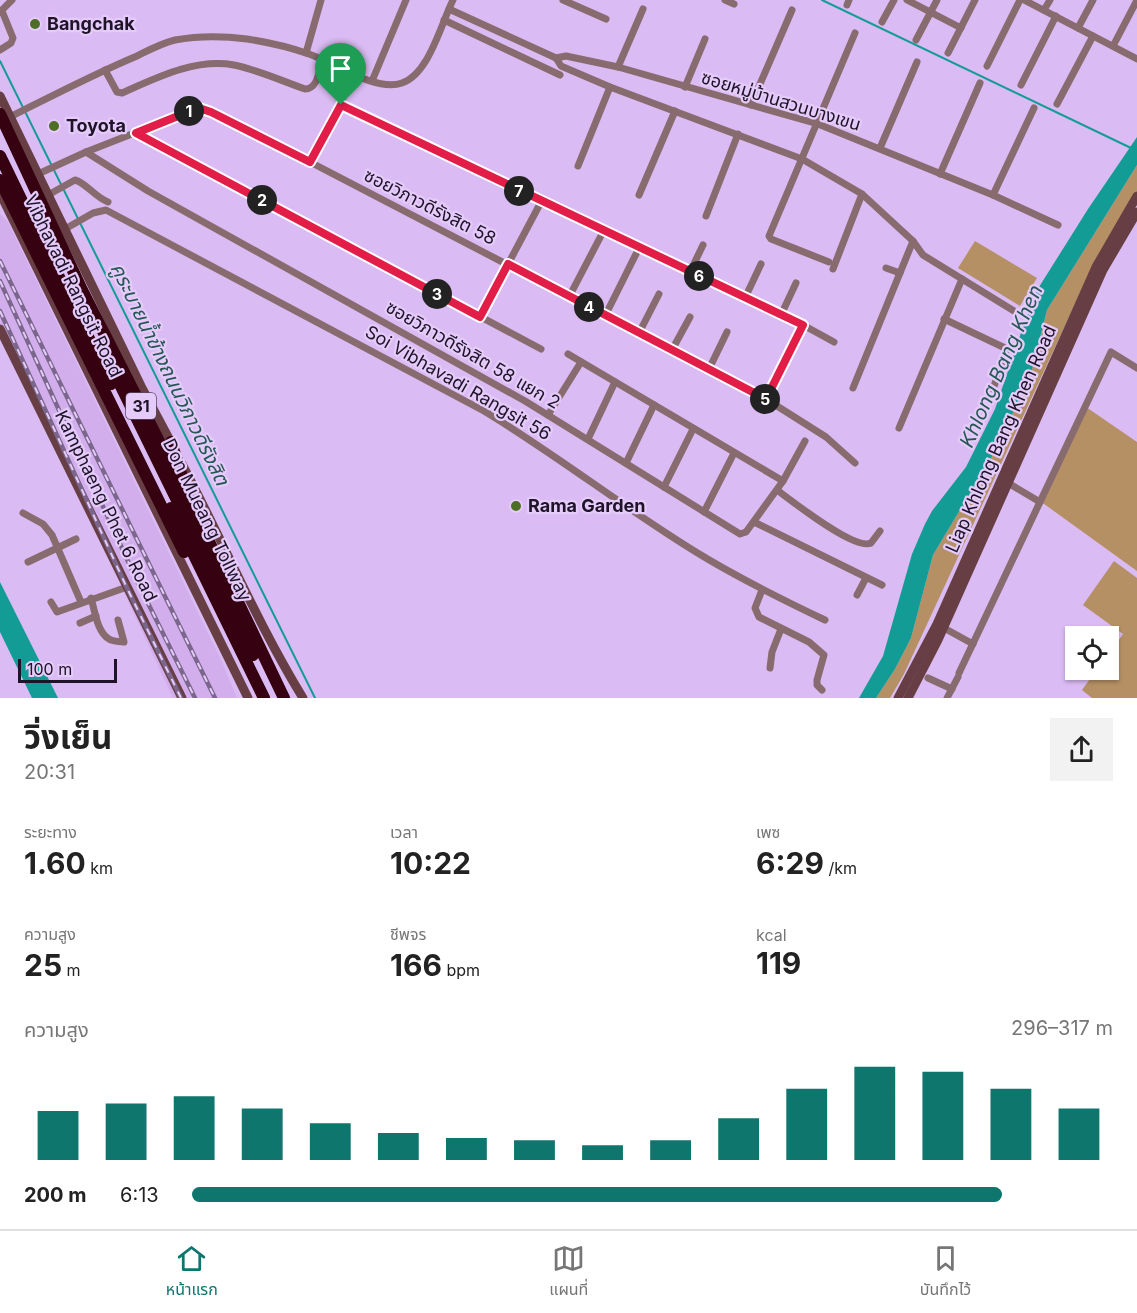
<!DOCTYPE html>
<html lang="th">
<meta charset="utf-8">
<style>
body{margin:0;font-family:Inter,"Noto Sans Thai",sans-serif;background:#f2f2f2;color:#222;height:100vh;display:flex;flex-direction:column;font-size:22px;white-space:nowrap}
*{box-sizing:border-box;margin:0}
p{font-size:20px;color:#767676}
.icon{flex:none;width:33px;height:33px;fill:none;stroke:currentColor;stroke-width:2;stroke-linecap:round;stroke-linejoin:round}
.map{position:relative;height:698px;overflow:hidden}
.drawer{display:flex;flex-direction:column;background:#fff;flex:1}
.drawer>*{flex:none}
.controls{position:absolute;left:1065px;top:626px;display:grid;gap:12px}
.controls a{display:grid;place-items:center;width:54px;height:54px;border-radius:0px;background:#fff;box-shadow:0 2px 4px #0004;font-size:30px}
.scale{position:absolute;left:18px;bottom:15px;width:99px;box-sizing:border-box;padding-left:6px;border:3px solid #1e1327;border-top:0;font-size:16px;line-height:21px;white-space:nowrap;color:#1e1327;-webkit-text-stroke:4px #e4cbf9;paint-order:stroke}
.pin{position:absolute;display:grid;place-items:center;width:51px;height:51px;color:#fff;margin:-62px -26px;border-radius:50% 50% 50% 0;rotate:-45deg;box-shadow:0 0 6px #0007}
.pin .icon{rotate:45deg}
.km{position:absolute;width:30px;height:30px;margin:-15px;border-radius:50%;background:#222;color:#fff;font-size:16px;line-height:30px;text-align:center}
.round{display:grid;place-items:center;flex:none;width:63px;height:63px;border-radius:0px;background:#f2f2f2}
.head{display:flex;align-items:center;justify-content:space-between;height:102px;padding:0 24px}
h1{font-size:33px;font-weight:700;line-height:45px}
.figures{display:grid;grid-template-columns:repeat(3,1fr);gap:9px;height:102px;padding:6px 24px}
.figures div{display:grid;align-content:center}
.figures b{font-size:30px;font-weight:700}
.figures small{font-size:16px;font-weight:400}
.figures p{font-size:16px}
.chart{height:168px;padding:12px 24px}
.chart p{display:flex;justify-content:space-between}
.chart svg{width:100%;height:108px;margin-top:6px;stroke:#0f766e;stroke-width:6}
ul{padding:0 24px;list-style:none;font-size:20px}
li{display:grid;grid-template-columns:96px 72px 1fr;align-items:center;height:45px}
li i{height:15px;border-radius:8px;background:#0f766e}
.dock{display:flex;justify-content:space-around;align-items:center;height:84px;border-top:2px solid #e0e0e0;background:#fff;font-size:16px;color:#767676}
.dock a{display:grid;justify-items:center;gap:3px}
.dock .current{color:#0f766e}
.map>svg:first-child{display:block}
.built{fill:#d2aeed}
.green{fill:#b59065}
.water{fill:#139c96}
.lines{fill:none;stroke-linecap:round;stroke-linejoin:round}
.stream{stroke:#139c96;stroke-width:2}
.street{stroke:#886b6e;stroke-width:7}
.secondary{stroke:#673e44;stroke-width:9}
.highway{stroke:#360110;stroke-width:12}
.rail-casing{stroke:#7b668c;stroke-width:4.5}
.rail{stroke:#e4cbf9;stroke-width:2;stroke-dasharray:7;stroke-linecap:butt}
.route-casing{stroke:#fff;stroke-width:12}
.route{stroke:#e11d48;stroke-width:8}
.poi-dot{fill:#4d6e25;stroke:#e4cbf9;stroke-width:2}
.labels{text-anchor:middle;stroke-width:4.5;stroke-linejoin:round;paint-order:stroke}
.shield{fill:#e4cbf9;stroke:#594a66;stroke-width:1.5}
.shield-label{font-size:16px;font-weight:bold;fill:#1e1327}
.poi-label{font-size:18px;font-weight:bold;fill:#1e1327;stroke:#e4cbf9;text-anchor:start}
.street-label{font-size:18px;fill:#1e1327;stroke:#e4cbf9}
.water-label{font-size:20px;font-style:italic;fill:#255754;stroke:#e4cbf9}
</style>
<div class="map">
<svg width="1137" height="698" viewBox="0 0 1137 698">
<rect width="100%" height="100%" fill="#dabbf3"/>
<!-- built -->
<path class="built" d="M0,214l8,8 214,440 15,36h-64l-173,-373z"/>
<!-- green -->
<g class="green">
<path d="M1137,165v26l-44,74 -189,409 -14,24h-14l19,-29 16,-31 22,-83 61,-102 37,-79 16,-64z"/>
<path d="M975,241l62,37 -17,28 -62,-38z"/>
<path d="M1086,407l51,35v129l-97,-70z"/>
<path d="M1114,561l23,17v120h-45l-10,-8 15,-21h11l1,-15 14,-20 -40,-29z"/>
</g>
<!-- water -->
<g class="water">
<path d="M1137,137v28l-90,145 -16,64 -37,79 -61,102 -22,83 -16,31 -19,29h-17l24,-42 29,-102 13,-30 7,-13 34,-44 29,-58 39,-114 54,-86z"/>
<path d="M0,582l58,116h-26l-32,-66z"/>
</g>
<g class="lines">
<!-- stream -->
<g class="stream">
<path d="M822,0l309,148"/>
<path d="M0,61l315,637"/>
</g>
<!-- street -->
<g class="street">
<path d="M563,0l43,19"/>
<path d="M725,0l9,4"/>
<path d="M907,0l54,28"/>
<path d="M1024,0l113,59"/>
<path d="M847,5l2,-5"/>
<path d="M449,9l107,49 5,8 49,21 192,72 60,35 51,47 10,14 91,56"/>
<path d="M1044,10l6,-10"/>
<path d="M0,12l12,-12"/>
<path d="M444,20l116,55"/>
<path d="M882,22l12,-22"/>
<path d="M1078,28l15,-28"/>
<path d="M916,40l21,-40"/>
<path d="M1113,46l23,-44"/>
<path d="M0,50l11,-7 2,-5 -11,-27"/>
<path d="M306,53l15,-53"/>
<path d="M948,53l27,-53"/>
<path d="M556,58l10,-2 52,11 200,57 175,71 65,30"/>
<path d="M987,66l33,-66"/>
<path d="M618,67l25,-58"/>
<path d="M105,70l12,22 5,1c34,-15 73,-35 112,-28 24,5 48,16 71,24 13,0 14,-19 18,-30"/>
<path d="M372,81l34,-81"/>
<path d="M1021,85l35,-69"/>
<path d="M685,87l20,-48"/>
<path d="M1057,104l36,-68"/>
<path d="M341,105l462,220 31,17"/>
<path d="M751,105l41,-95"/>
<path d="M10,117c42,-21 84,-43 127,-61 12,-6 25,-13 38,-16 22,-4 49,-4 72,-1 20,3 42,8 62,15 26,9 66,38 93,29 27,-9 39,-59 51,-83"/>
<path d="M136,133l405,216"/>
<path d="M880,148l37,-86"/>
<path d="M86,152l62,39 377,210 215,133 6,-2 37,-51 22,-40"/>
<path d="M310,162l45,-88"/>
<path d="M578,166l32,-79"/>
<path d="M38,174l48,-22 107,-42 12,-1 105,53 456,237 60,38 29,26"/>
<path d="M940,174l40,-91"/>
<path d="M48,195l27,-15c11,3 20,17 33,22"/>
<path d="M639,195l36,-84"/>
<path d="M993,195l41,-87"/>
<path d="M706,216l32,-82"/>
<path d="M65,229l28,-16 13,-3 378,201c73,44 140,97 212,141 42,26 85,47 129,68"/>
<path d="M829,262l-58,-23 -2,-3 86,-203"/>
<path d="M886,268l14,5"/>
<path d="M833,269l29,-75"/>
<path d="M690,272l13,-27"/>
<path d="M569,297l35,-67"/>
<path d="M745,298l16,-34"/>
<path d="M781,315l15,-32"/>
<path d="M605,316l34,-68"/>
<path d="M480,317l61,-115"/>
<path d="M944,319l61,29 1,4 -13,37"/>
<path d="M639,333l20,-39"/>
<path d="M672,350l18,-33"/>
<path d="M568,354l215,127"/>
<path d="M709,369l18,-37"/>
<path d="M853,388l60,-147"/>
<path d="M766,399l37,-74"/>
<path d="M548,415l33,-53"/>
<path d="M899,428l63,-149"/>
<path d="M588,439l27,-57"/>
<path d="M626,463l28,-58"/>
<path d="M1008,483l32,19"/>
<path d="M664,487l29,-58"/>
<path d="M777,490c15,11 78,61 94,53l9,-12"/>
<path d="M704,512l30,-59"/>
<path d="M23,513l20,11 9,11 29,67"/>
<path d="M754,522l128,63"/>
<path d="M28,562l48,-23"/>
<path d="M762,590l-7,18 4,9 50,25 15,13 -7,25v5l5,5"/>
<path d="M857,595l9,-17"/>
<path d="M91,598c4,13 6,34 18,41 4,3 10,2 15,3l-6,-22"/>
<path d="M51,602l6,10 70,-25"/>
<path d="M80,623l16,-7"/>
<path d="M944,628l29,16"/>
<path d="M770,668l2,-16 9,-23"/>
<path d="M959,673l152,-321 26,16"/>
<path d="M928,678l24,11"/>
<path d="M947,698l11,-21"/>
</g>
<!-- secondary -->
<g class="secondary">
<path d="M0,96l141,290 32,60"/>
<path d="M0,193l248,505"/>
<path d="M0,329l182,369"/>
<path d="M182,464c41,77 75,159 121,234"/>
<path d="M898,698l39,-74 159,-357 41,-71"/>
<path d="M908,698l30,-58 165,-370 34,-58"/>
</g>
<!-- highway -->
<g class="highway">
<path d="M0,114l82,176 111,218 91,190"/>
<path d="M0,156l111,228"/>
<path d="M0,180l184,372"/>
<path d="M114,372l139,283"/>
<path d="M171,442l10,31"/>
<path d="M171,508l93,190"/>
</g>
<!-- rail casing -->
<g class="rail-casing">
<g id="rail">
<path d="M0,261l215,437"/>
<path d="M0,281l137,300 58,117"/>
<path d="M0,311l126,275 55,112"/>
</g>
</g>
<!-- rail -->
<use href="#rail" class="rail"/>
</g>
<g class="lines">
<!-- route casing -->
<g class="route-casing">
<path id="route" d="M341,105l462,220 -37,74 -258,-135 -28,53 -344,-184 57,-23 6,-2 12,4 99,50z"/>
</g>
<!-- route -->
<use href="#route" class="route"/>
</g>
<!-- markers -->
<g class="poi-dot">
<circle cx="35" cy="24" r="6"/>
<circle cx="54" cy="126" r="6"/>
<circle cx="516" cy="506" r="6"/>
</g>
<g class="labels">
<!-- shield labels -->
<rect class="shield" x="126" y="393" width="30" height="26" rx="4.5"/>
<g class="shield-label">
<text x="141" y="412">31</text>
</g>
<!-- poi labels -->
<g class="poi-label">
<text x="47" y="30">Bangchak</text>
<text x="66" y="132">Toyota</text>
<text x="528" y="512">Rama Garden</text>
</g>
<!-- street labels -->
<g class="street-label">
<text transform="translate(781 101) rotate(17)" y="6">ซอยหมู่บ้านสวนบางเขน</text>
<text transform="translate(430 207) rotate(27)" y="6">ซอยวิภาวดีรังสิต 58</text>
<text transform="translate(73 286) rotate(64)" y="6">Vibhavadi Rangsit Road</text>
<text transform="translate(473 355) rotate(30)" y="6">ซอยวิภาวดีรังสิต 58 แยก 2</text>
<text transform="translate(458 383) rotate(30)" y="6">Soi Vibhavadi Rangsit 56</text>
<text transform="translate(1001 439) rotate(-66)" y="6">Liap Khlong Bang Khen Road</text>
<text transform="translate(106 506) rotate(64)" y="6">Kamphaeng Phet 6 Road</text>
<text transform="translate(207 520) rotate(64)" y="6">Don Mueang Tollway</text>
</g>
<!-- water labels -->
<g class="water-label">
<text transform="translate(1001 366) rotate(-66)" y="7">Khlong Bang Khen</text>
<text transform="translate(170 374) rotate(64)" y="7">คูระบายน้ำข้างถนนวิภาวดีรังสิต</text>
</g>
</g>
</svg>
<div class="controls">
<a><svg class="icon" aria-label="locate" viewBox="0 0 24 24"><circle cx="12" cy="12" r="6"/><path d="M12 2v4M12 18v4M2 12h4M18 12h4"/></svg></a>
</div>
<div class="scale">100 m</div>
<div class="pin" style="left:341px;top:105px;background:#1e9e55"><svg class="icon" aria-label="arrive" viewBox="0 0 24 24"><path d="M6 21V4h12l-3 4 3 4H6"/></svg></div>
<b class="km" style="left:189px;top:111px">1</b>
<b class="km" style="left:262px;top:200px">2</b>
<b class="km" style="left:437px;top:294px">3</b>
<b class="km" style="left:589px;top:307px">4</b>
<b class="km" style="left:765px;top:399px">5</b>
<b class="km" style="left:699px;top:276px">6</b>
<b class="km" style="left:519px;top:191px">7</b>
</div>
<section class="drawer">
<div class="head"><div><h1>วิ่งเย็น</h1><p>20:31</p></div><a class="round"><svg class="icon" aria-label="share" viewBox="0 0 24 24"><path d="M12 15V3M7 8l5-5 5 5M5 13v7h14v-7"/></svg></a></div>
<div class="figures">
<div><p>ระยะทาง</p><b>1.60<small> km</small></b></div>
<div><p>เวลา</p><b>10:22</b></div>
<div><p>เพซ</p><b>6:29<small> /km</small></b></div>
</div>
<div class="figures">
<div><p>ความสูง</p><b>25<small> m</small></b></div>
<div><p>ชีพจร</p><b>166<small> bpm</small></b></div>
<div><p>kcal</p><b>119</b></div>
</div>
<div class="chart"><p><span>ความสูง</span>296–317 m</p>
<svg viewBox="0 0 160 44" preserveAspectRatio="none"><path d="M5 44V24M15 44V21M25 44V18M35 44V23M45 44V29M55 44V33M65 44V35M75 44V36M85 44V38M95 44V36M105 44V27M115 44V15M125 44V6M135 44V8M145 44V15M155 44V23"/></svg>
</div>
<ul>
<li><b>200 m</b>6:13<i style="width:88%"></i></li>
</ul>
</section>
<nav class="dock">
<a class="current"><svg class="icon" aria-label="home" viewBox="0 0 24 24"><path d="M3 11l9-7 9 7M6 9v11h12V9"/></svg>หน้าแรก</a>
<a><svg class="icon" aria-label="map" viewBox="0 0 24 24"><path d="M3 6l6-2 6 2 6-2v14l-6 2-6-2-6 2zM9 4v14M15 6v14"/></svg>แผนที่</a>
<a><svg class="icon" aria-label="saved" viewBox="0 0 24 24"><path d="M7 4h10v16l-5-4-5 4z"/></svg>บันทึกไว้</a>
</nav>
